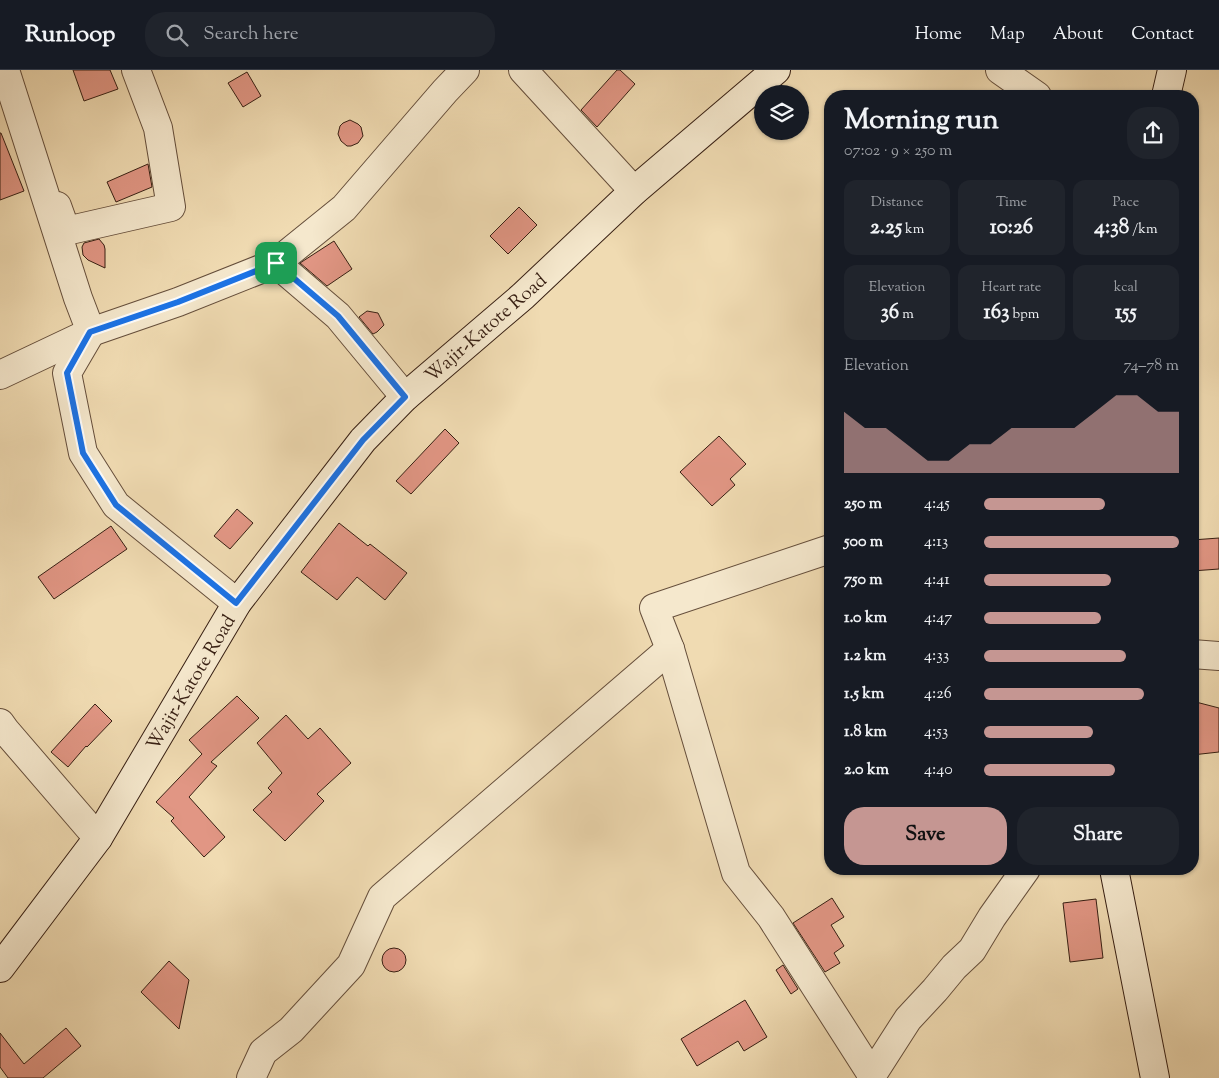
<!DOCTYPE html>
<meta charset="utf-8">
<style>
body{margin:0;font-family:"Sorts Mill Goudy",serif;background:#20242c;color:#f1f3f6;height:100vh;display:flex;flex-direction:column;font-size:19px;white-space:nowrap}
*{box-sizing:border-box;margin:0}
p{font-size:16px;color:#9ea1a6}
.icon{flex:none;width:28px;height:28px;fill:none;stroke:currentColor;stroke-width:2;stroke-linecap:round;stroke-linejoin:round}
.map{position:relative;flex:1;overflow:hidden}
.panel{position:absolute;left:824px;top:20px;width:375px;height:785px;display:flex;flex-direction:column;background:#171b24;border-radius:20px;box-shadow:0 1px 4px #0004}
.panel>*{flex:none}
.tools{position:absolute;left:754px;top:15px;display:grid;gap:10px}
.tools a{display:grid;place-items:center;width:55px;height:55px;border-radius:50%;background:#171b24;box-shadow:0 1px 4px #0004;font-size:25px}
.pin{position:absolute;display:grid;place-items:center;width:42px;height:42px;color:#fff;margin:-21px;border-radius:10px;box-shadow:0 2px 8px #0006}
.round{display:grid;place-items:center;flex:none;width:52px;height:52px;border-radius:20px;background:#20242c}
.overview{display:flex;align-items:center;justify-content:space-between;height:85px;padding:0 20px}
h1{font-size:28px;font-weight:800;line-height:38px}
.figures{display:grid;grid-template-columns:repeat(3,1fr);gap:8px;height:85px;padding:5px 20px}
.figures div{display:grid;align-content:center;border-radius:12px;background:#20242c;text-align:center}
.figures b{font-size:21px;font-weight:800}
.figures small{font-size:14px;font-weight:400}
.figures p{font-size:14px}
.chart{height:140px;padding:10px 20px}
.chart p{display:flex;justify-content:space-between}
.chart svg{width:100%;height:90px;margin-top:5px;fill:#c59692;opacity:.7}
.button{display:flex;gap:10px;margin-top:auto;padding:10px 20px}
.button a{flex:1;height:58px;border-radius:20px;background:#c59692;color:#111;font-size:20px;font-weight:800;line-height:58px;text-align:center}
.button a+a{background:#20242c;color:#f1f3f6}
ul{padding:0 20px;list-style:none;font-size:16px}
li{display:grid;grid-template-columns:80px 60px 1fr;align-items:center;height:38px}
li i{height:12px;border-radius:6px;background:#c59692}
header{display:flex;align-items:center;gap:30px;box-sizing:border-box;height:70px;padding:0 25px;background:#171b24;border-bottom:1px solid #363941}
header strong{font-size:24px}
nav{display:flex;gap:28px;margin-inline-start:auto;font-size:18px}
.search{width:350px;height:45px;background:#20242c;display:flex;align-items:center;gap:12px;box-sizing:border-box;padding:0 18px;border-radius:20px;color:#9ea1a6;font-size:19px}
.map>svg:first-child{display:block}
.building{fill:#e19684;stroke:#371f13}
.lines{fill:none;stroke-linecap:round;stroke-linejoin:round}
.street-casing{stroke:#654e3b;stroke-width:30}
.secondary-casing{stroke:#371f13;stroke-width:30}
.street{stroke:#f5e8cd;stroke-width:28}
.secondary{stroke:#f5e8cd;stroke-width:28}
.route-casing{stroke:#fff;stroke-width:10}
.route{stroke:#1a73e8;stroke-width:6}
.labels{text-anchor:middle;stroke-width:4.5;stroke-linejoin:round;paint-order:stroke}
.street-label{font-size:19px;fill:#371f13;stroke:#f5e8cd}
</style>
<header>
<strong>Runloop</strong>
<div class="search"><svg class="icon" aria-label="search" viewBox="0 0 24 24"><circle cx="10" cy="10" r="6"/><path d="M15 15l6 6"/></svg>Search here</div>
<nav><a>Home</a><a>Map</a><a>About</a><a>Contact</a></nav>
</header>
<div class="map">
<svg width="1219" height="1008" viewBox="0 0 1219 1008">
<rect width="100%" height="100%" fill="#f0dbb2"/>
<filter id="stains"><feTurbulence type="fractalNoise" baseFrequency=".004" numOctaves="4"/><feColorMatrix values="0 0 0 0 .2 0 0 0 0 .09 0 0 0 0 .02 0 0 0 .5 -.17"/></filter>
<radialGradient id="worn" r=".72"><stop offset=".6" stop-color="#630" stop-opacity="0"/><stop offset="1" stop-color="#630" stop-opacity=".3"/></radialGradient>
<!-- building -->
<g class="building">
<path d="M73,0h37l8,19 -34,12z"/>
<path d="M617,0h3l15,14 -38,43 -16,-17z"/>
<path d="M247,2l14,24 -18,11 -15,-24z"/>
<path d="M350,50l8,4 3,3 2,9 -5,7 -7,3h-4l-6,-5 -3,-7 2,-8 3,-3z"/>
<path d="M0,63h1l23,58 -24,9z"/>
<path d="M148,94l4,23 -36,15 -9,-20z"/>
<path d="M519,137l18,18 -29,29 -18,-18z"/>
<path d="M99,169l5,6 1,4v19l-17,-8 -5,-5 -1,-8 2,-4z"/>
<path d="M334,171l18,28 -25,17 -27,-23z"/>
<path d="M367,241l11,2 6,12 -7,7 -4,2 -14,-17z"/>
<path d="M445,359l14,14 -48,51 -15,-13z"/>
<path d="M719,366l27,28 -16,15 5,6 -23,21 -32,-34z"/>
<path d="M237,439l16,14 -23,26 -16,-13z"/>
<path d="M339,453l29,23 2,-2 37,29 -22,27 -28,-23 -20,23 -36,-28z"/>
<path d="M111,456l16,23 -73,50 -16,-22z"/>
<path d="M1219,468v31l-27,2v-31z"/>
<path d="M237,626l22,22 -48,44 6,4 -28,31 36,40 -21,20 -33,-36 3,-3 -18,-16 46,-48 -13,-14z"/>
<path d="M1192,631l27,7v44l-27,3z"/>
<path d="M95,634l17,17 -25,26 -1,-1 -18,21 -17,-15z"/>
<path d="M286,645l22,24 12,-11 31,35 -34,31 7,7 -39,40 -32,-31 19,-18 -4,-4 14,-15 -25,-30z"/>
<path d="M832,828l12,19 -13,8 13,21 -10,7 6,10 -15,9 -32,-49z"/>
<path d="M1096,829l7,59 -33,4 -7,-59z"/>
<circle cx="394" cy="890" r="12"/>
<path d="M169,891l20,19 -10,49 -38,-37z"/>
<path d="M783,895l15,24 -7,5 -15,-24z"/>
<path d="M745,930l22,37 -23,14 -6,-10 -41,25 -16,-27z"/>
<path d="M66,958l15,18 -38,32h-35l-8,-11v-34l24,31z"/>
</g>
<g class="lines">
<!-- street casing -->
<g class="street-casing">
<g id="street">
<path d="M5,0l73,228 13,34 -24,41 16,80 33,52 121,98"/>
<path d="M523,0l111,121"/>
<path d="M1000,0l37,26"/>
<path d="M57,136l9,25 105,-24 -13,-79 -22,-58"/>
<path d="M276,193l68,-55 101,-117 20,-21"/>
<path d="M0,305l91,-43 87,-30 98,-39 62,53 67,81"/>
<path d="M830,479l-176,59 16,41 66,224 35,44 101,158"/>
<path d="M1192,584l27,2"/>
<path d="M0,653l5,7 93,108"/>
<path d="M251,1008l12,-26 28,-22 60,-65 31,-68 288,-248"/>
<path d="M871,1008l1,-3 36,-56 27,-29 19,-23 18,-17 20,-33 34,-48"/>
</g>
</g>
<!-- secondary casing -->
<g class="secondary-casing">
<g id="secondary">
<path d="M1166,26l6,-26"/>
<path d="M1114,799l41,209"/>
<path d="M0,898l98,-130 139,-235 126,-163 42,-43 118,-101 111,-105 142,-121"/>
</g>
</g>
<!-- street -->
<use href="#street" class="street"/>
<!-- secondary -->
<use href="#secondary" class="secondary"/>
</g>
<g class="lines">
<!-- route casing -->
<g class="route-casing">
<path id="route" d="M276,193l62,53 67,81 -42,43 -127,163 -120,-98 -33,-52 -16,-80 23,-41 88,-30z"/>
</g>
<!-- route -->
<use href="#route" class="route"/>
</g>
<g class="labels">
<!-- street labels -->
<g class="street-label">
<text transform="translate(485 257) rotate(-41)" y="7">Wajir-Katote Road</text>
<text transform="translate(190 612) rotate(-59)" y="7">Wajir-Katote Road</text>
</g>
</g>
<rect width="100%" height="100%" filter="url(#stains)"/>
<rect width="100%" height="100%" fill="url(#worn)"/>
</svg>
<div class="tools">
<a><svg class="icon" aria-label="layers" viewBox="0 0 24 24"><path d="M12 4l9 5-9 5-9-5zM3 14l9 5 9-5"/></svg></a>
</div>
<div class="pin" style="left:276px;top:193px;background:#1e9e55"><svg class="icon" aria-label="arrive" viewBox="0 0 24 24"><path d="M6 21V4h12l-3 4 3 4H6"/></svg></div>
<section class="panel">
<div class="overview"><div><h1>Morning run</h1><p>07:02 · 9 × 250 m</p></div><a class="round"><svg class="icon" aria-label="share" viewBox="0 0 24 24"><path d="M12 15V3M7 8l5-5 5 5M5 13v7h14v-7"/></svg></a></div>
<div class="figures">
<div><p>Distance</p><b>2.25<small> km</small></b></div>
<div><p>Time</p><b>10:26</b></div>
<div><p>Pace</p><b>4:38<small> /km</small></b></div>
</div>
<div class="figures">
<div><p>Elevation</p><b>36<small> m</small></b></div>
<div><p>Heart rate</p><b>163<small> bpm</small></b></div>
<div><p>kcal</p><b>155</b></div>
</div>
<div class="chart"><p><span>Elevation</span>74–78 m</p>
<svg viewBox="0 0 160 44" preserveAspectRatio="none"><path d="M0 44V14L10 22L20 22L30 30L40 38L50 38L60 30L70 30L80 22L90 22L100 22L110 22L120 14L130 6L140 6L150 14L160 14V44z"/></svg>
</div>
<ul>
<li><b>250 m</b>4:45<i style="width:62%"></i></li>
<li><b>500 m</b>4:13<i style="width:100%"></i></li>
<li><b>750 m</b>4:41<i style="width:65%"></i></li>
<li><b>1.0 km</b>4:47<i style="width:60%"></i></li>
<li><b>1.2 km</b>4:33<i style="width:73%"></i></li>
<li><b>1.5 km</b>4:26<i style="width:82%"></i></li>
<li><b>1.8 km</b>4:53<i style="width:56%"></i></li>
<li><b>2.0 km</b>4:40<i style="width:67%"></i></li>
</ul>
<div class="button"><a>Save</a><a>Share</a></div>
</section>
</div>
